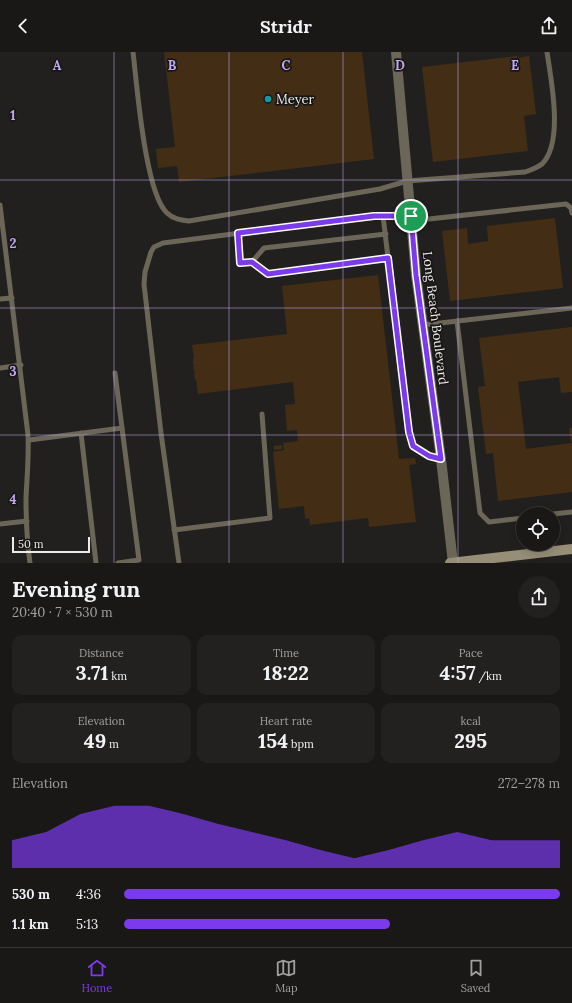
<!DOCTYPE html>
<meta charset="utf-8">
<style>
body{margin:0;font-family:Lora,serif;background:#23211f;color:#f1f3f6;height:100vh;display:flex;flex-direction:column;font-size:15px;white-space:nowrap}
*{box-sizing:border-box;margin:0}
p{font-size:13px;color:#9fa0a1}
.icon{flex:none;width:22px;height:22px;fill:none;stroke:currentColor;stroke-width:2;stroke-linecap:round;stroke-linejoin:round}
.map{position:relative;height:511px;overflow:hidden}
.drawer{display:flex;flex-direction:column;background:#1a1816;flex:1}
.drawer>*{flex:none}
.tools{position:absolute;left:516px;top:455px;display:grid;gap:8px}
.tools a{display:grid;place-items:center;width:44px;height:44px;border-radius:50%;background:#1a1816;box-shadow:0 2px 10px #0003,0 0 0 1px #383735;font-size:20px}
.scale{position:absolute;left:12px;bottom:10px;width:78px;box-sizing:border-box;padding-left:4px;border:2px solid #ecebea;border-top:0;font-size:11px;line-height:14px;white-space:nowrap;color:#ecebea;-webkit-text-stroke:3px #191715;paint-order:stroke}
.pin{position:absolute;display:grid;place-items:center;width:34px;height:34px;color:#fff;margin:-17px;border:2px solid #fff;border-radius:50%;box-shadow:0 1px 4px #0007}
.round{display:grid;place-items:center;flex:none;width:42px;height:42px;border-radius:21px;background:#23211f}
.headline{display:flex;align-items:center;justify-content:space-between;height:68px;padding:0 12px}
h1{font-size:22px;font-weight:800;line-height:30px}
.metrics{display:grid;grid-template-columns:repeat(3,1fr);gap:6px;height:68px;padding:4px 12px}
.metrics div{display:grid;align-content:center;border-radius:10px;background:#23211f;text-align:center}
.metrics b{font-size:20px;font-weight:800}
.metrics small{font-size:11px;font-weight:400}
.metrics p{font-size:11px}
.chart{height:112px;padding:8px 12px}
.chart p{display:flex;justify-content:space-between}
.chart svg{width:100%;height:72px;margin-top:4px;fill:#7c3aed;opacity:.7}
ul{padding:0 12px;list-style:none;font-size:13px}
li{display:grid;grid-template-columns:64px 48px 1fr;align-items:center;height:30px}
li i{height:10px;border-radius:5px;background:#7c3aed}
header{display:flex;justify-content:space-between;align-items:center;height:52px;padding:0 12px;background:#1a1816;font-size:18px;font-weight:800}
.tabs{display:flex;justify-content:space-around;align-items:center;height:56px;border-top:1px solid #383735;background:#1a1816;font-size:11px;color:#9fa0a1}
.tabs a{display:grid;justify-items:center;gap:2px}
.tabs .active{color:#7c3aed}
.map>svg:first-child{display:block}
.building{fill:#432e15}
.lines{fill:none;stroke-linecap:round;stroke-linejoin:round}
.lane{stroke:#6b6658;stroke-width:5}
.street{stroke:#6b6658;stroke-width:10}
.secondary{stroke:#968e77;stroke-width:10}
.route-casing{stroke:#fff;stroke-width:8}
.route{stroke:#7c3aed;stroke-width:5}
.grid{fill:none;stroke:#c0a8f4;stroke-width:1;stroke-opacity:0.55}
.culture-dot{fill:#0f9aa8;stroke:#191715;stroke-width:1.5}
.labels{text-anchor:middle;stroke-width:3.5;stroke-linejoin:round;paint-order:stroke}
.poi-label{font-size:13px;fill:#ecebea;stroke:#191715;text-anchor:start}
.street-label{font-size:13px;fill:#ecebea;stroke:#191715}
.grid-label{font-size:13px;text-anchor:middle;font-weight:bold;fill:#c0a8f4;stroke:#191715;stroke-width:3.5;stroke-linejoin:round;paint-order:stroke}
</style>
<header><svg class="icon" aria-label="back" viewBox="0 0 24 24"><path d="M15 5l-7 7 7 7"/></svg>Stridr<svg class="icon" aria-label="share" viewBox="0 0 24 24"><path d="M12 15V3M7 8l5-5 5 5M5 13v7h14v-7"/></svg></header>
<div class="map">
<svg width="572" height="511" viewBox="0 0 572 511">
<rect width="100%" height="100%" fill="#22201e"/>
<!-- building -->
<g class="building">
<path d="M164,0h198l12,107 -195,23 -2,-16 -19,2 -2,-19 19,-2z"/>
<path d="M517,4v2l12,-2 7,58 -12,2 4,35 -95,11 -11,-95z"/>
<path d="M555,166l8,70 -113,13 -8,-70 25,-3 1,16 20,-3 -1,-15z"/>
<path d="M378,223l21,184 16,-1 1,6 -7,1 7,57 -47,5 -1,-9 -58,7 -1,-7 -4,1 -1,-13 -25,3 -6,-57 11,-2 -1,-7 15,-2 -1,-11 -10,1 -2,-26 10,-1 -2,-22 -95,12 -2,-14h-1l-1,-5 1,-1 -2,-7 2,-1 -2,-1v-6l1,-1 -2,-13 95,-11 -5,-48z"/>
<path d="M572,275v65l-11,1 -2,-16 -41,5 8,67 46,-6v49l-74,9 -5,-48 -7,1 -8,-67 7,-1 -6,-48z"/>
<path d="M569,376h3v14h-1z"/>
<path d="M282,393v4l-8,1v-4z"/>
</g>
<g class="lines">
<!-- lane -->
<g class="lane">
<path d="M133,0c4,33 12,141 34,161 6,6 14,7 22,8l191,-32 27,-8 118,-9c6,-2 12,-4 17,-8 22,-22 9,-84 5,-112"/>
<path d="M0,153l28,230c1,21 -1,42 -2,63 0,21 1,44 4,65"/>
<path d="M383,164l26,216 4,14 16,10 12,3"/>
<path d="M238,181l2,30 12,-1 16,12 120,-16"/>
<path d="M252,210l12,-14 122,-14"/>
<path d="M0,247l12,-1"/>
<path d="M457,269l23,192 9,9 34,-4"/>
<path d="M423,273l149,-17"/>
<path d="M0,316l21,-3"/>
<path d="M81,381l15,130"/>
<path d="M29,388l93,-12 -7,-55"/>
<path d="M553,462l19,-2"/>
<path d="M0,472l27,-3"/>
<path d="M174,478l96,-12 -8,-104"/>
<path d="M118,511l21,-3 -17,-132"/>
<path d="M179,511l-18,-130 -17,-149 1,-12 6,-20 3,-5 9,-4 211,-27 37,1 18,2 137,-15 5,4 1,5"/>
</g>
<!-- street -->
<path class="street" d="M396,0l20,223 25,184 12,104"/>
<!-- secondary -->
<path class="secondary" d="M450,511l122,-14"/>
</g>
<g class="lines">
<!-- route casing -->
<g class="route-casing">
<path id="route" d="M374,164h37l5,59 25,184 -12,-3 -16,-10 -4,-14 -21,-174 -120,16 -16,-12 -12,1 -2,-30z"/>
</g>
<!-- route -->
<use href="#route" class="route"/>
</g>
<!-- grid -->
<path class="grid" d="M114,0v511M229,0v511M343,0v511M458,0v511M0,128h572M0,256h572M0,383h572"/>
<!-- markers -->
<circle class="culture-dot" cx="268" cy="47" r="4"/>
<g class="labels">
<!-- poi labels -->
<g class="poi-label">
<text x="276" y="52">Meyer</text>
</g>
<!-- street labels -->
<g class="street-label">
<text transform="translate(436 266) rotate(83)" y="5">Long Beach Boulevard</text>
</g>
</g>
<g class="grid-label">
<text x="57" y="18">A</text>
<text x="172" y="18">B</text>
<text x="286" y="18">C</text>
<text x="400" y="18">D</text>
<text x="515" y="18">E</text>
<text x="13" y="68">1</text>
<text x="13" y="196">2</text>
<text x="13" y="324">3</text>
<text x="13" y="452">4</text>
</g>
</svg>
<div class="tools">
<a><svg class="icon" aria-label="locate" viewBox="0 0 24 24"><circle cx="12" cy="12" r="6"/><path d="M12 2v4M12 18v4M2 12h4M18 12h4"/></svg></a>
</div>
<div class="scale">50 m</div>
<div class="pin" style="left:411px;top:164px;background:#1e9e55"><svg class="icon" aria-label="arrive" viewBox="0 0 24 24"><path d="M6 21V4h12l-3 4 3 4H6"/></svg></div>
</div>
<section class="drawer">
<div class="headline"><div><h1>Evening run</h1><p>20:40 · 7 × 530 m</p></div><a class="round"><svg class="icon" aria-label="share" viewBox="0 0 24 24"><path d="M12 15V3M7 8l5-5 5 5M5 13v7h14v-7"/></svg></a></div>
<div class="metrics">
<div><p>Distance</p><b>3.71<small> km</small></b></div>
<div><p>Time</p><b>18:22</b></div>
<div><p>Pace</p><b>4:57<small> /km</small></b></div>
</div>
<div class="metrics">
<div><p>Elevation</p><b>49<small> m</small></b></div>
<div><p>Heart rate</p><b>154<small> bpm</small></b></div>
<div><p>kcal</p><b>295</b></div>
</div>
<div class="chart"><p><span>Elevation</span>272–278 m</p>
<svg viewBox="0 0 160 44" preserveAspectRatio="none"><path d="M0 44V27L10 22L20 11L30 6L40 6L50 11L60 17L70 22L80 27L90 33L100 38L110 33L120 27L130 22L140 27L150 27L160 27V44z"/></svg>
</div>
<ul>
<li><b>530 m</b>4:36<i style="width:100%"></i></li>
<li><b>1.1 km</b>5:13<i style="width:61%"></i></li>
</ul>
</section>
<nav class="tabs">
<a class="active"><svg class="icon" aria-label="home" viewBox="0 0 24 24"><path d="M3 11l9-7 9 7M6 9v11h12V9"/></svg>Home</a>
<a><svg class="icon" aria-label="map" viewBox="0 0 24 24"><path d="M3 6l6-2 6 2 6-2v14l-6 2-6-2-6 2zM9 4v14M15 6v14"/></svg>Map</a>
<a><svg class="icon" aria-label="saved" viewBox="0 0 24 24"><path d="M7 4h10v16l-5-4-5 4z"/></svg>Saved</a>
</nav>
